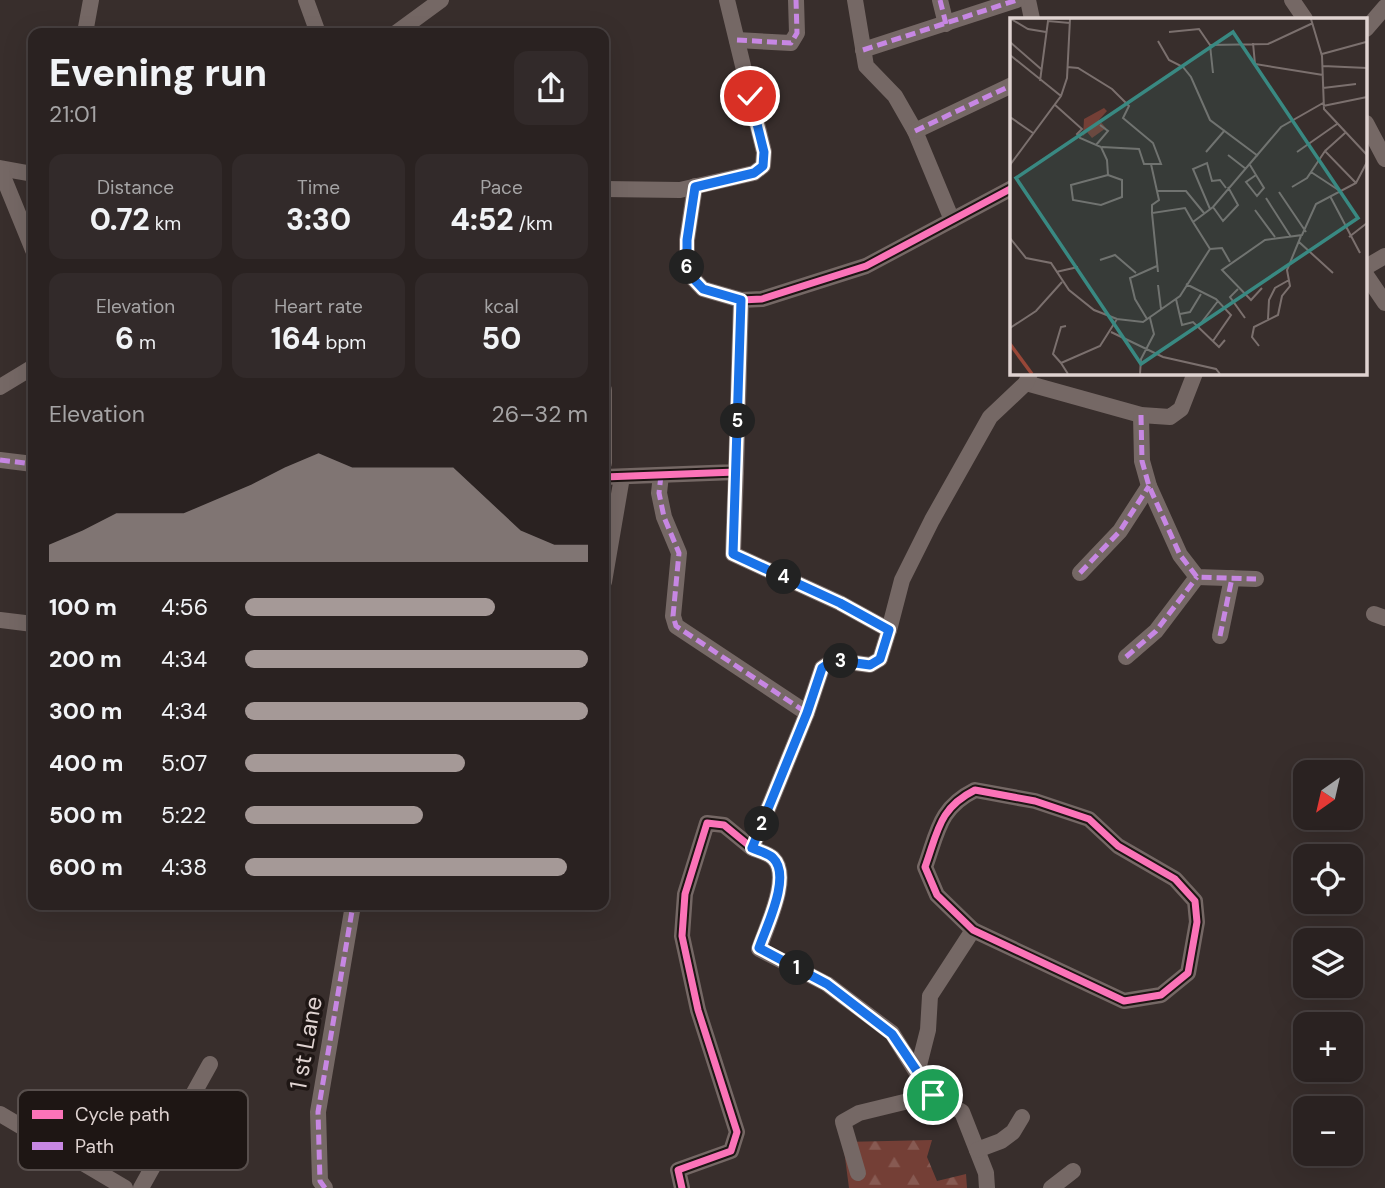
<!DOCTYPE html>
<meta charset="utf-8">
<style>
body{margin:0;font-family:"DM Sans",sans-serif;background:#322a2a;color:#f1f3f6;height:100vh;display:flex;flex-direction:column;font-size:26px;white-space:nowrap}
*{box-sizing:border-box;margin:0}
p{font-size:23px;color:#a5a4a5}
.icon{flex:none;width:38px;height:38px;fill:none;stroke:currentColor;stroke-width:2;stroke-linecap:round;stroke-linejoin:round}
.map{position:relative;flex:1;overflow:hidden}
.sheet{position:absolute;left:28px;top:28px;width:581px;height:882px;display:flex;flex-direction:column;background:#2a2221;border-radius:14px;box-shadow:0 7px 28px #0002,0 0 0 2px #463f3f}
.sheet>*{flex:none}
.needle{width:46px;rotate:214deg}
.tools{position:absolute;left:1293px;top:760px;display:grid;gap:14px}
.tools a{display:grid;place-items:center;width:70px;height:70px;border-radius:14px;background:#2a2221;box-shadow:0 7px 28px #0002,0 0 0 2px #463f3f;font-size:35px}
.pin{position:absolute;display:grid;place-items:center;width:60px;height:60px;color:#fff;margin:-30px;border:4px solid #fff;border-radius:50%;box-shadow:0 2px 7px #0007}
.km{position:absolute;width:35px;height:35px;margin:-18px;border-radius:50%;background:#222;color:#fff;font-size:19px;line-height:35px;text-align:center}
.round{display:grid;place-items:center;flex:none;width:74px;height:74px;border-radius:14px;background:#322a2a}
.headline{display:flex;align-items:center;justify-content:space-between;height:119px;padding:0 21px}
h1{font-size:38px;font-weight:800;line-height:52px}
.figures{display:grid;grid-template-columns:repeat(3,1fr);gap:10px;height:119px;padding:7px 21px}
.figures div{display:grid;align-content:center;border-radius:14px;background:#322a2a;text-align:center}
.figures b{font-size:30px;font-weight:800}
.figures small{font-size:19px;font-weight:400}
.figures p{font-size:19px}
.chart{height:196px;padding:14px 21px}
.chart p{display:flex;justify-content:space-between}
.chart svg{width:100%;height:126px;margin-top:7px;fill:#a59997;opacity:.7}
ul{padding:0 21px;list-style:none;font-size:23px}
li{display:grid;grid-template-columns:112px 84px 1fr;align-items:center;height:52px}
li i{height:18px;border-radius:9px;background:#a59997}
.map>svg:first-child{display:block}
.forest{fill:url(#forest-firs)}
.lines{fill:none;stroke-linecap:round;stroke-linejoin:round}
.minor{stroke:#756865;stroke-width:16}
.quiet{stroke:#c787e3;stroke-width:5;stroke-dasharray:10 5;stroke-linecap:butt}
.cycleway-casing{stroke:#1e1614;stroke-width:11}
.cycleway{stroke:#fb73b8;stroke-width:7}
.route-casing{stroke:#fff;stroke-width:14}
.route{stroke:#1a73e8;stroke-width:9}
.labels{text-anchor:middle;stroke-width:7;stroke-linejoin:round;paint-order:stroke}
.street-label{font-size:24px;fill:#dfd3d1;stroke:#1e1614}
.inset-river{fill:none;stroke:#984738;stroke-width:3.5}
.inset-road{fill:none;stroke:#7b706e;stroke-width:2}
.view{fill:#398982;fill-opacity:0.15;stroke:#398982;stroke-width:3.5}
.inset-edge{fill:none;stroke:#dfd3d1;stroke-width:3.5}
.key{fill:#1e1614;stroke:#584f4d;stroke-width:2}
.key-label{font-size:19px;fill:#dfd3d1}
</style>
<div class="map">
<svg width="1385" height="1188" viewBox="0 0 1385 1188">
<defs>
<pattern id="forest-firs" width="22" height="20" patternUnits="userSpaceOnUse" patternTransform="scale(1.75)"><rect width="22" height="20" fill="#743f36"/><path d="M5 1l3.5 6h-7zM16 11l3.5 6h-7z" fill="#875a52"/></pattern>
</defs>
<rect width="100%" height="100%" fill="#382e2c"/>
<!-- forest -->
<path class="forest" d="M932,1140l-5,17 10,24 29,-7 1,14h-118l-6,-46z"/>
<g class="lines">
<!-- minor -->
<g class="minor">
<path d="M306,0l12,33"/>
<path d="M855,0l11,66 29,30 20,35 37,89"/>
<path d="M940,0l6,24"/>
<path d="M1028,0l4,19"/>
<path d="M1292,0l13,19"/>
<path d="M1366,29l19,-22"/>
<path d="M85,33l6,-33"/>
<path d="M396,33l45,-33"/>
<path d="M737,40l54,3 6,-10 -1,-33"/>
<path d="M863,50l154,-50"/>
<path d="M1366,123l19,36"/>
<path d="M915,131l97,-46"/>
<path d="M0,168l33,6"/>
<path d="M0,169l33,81"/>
<path d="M695,186l-8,54v32l16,17 38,11"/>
<path d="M604,189l76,1 74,-17 9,-7 1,-14 -37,-152"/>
<path d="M1366,267l19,-11"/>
<path d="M1366,275l19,28"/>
<path d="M1026,383l115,32 29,2 11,-8 14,-36"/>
<path d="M0,387l33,-20"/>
<path d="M604,390v73"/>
<path d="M1141,415l1,46 7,25 31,69 17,22 59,2"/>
<path d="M0,460l33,4"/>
<path d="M736,472l-3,82 107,49 49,27 13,-50 30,-60 58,-103 36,-34 4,-10"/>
<path d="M661,475l-2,18 5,24 15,36 -6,63 3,10 131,87"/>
<path d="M604,477l132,-5 5,-172 21,-1 104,-33 146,-78"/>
<path d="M1080,573l40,-42 29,-45"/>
<path d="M604,582l18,-105"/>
<path d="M1374,614l11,4"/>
<path d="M0,620l33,4"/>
<path d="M1220,636l12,-58"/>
<path d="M1126,657l30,-26 41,-54"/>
<path d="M975,790l60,11 54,18 29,27 57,33 20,22 2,21 -9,51 -27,22 -37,6 -151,-71 -36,-35 -12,-28c13,-36 14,-59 50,-77z"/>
<path d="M752,848c6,3 16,5 21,10 19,18 -7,69 -14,91l68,35 65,49 25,40"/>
<path d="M973,930l-43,66 -2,34 -11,43 16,22 29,17 24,61 1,15"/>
<path d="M0,1114l125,74"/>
<path d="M977,1150l24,-9 12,-9 9,-15"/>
<path d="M858,1173l-15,-51 16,-9 74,-18"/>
<path d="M141,1188l69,-124"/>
<path d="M325,1188l-5,-7 -2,-69 35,-207"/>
<path d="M682,1188l-4,-18 53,-19 6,-19 -39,-122 -16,-74 3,-42 22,-71 17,2 28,23 55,-135 15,-45 12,-8 36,5 10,-6 9,-29"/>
<path d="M1051,1188l22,-17"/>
</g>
<!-- quiet -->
<g class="quiet">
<path d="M940,0l6,24"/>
<path d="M737,40l54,3 6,-10 -1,-33"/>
<path d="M863,50l154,-50"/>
<path d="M915,131l97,-46"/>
<path d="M604,390v73"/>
<path d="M1141,415l1,46 7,25 31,69 17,22 59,2"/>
<path d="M0,460l33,4"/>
<path d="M661,475l-2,18 5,24 15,36 -6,63 3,10 131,87"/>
<path d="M1080,573l40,-42 29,-45"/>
<path d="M1220,636l12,-58"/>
<path d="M1126,657l30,-26 41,-54"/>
<path d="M325,1188l-5,-7 -2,-69 35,-207"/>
</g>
<!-- cycleway casing -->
<g class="cycleway-casing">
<g id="cycleway">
<path d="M604,477l132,-5 5,-172 21,-1 104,-33 146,-78"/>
<path d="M975,790l60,11 54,18 29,27 57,33 20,22 2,21 -9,51 -27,22 -37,6 -151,-71 -36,-35 -12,-28c13,-36 14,-59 50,-77z"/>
<path d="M682,1188l-4,-18 53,-19 6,-19 -39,-122 -16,-74 3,-42 22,-71 17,2 28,23 55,-135 15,-45 12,-8 36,5 10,-6 9,-29"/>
</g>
</g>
<!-- cycleway -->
<use href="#cycleway" class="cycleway"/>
</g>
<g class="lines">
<!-- route casing -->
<g class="route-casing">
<path id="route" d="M750,96l14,56 -1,14 -9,7 -59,14 -8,53v32l16,17 38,11 -8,254 107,49 49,27 -9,29 -10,6 -36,-5 -12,8 -15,45 -55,135c6,3 16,5 21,10 19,18 -7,69 -14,90l68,36 65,50 41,61"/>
</g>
<!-- route -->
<use href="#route" class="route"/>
</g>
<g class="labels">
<!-- street labels -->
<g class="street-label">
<text transform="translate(306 1043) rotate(-80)" y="8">1 st Lane</text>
</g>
</g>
<!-- overview -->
<g transform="translate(1010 18)">
<rect width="357" height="357" fill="#382e2c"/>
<path d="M94,90l3,3 -8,9 7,8 -14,10 -5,-6 -4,4 1,-17z" fill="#743f36"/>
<path class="inset-river" d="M0,326l22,30"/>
<path class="inset-road" d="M1,1l17,10 18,3M301,1l11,37 2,53 43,46M159,14l30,-3 11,16 3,28M148,23l11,19 14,7 8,10 19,43 48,36M0,24l31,27M243,25l2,21 68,11M200,27l58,-1 45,-21M312,36l44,-12M0,37l51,41M313,48l44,2M57,49l11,1 34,21 17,17 -6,12 30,25 8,21h-10l8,36 -7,5v8M30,63l8,-60 22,2M313,70l33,-4M44,86l28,25 -5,5 3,4 21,9 6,13 1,15 -37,10 2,15 28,5 21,-8v-17l-14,-5M313,88l44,-9M0,99l23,16M86,127l12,-14 -8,-6M92,129l37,2 5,15h7M315,133l20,-18M196,134l19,-22M287,134l40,-28M218,137l18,14M0,147l51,-69 6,-18 3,-59M240,147l6,10 8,13 -7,8 -11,-14 10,-7M301,154l29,19M282,169l15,-9 18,-27 31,32M147,173h29l18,22M269,174l27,40M320,178l30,57M256,180l25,39M203,189l10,14 15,-16 -10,-18M200,191l-17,-40 14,-6 5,18 8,-1 6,8M245,192l20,27M339,219l18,-14M0,220l16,20 25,5 18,27 25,20 23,9M289,224l34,31M200,231l12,-1 8,14M90,242l15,-5 21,18M46,254l22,-5M148,254l-6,-59 33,-5 8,14M176,266l30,15 15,16 -18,26M148,267l3,24M252,270l-11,12 -29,-30 43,-30 37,-5 14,-31 40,-21 11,-21M228,271l-8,8 15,21M166,281l6,26 11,-3 26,25 6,-7M170,296l10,-2 11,-18M137,301l-12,-20 -5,-21 27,-12M258,301l1,-19 6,-12 14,-8M188,309l20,-26M0,310l26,-17 26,-29M101,314l52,25 53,12 4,5M249,328l-7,-9 2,-10 24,-12 4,-19 8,-10 -3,-16 14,-34M51,345l-8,-9 8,-27 5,-1M58,356l-7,-11 39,-17 17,-27 26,3 37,-26 30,-47 -17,-27 20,-15 68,-80 42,-24M130,356l1,-15 13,-25 -4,-16"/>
<path class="view" d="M223,14l125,186 -217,146 -125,-186z"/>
<rect width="357" height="357" class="inset-edge"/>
</g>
<!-- legend -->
<rect x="18" y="1090" width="230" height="80" rx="10" class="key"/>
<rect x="32" y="1110" width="31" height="9" fill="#fb73b8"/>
<rect x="32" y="1142" width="31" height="8" fill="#c787e3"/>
<g class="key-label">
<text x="75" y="1121">Cycle path</text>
<text x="75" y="1153">Path</text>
</g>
</svg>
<div class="tools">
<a><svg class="needle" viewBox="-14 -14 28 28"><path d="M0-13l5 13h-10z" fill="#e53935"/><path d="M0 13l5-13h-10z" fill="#a5a4a5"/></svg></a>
<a><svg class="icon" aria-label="locate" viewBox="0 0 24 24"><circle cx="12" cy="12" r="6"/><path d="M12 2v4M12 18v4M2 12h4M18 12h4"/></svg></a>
<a><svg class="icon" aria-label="layers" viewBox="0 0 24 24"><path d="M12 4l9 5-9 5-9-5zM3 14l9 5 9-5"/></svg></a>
<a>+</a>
<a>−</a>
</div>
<div class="pin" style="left:933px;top:1095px;background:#1e9e55"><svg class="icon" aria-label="arrive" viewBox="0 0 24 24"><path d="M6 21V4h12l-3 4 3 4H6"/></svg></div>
<div class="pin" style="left:750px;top:96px;background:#d93025"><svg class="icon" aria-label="check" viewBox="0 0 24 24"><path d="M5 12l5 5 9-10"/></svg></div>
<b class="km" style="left:797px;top:968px">1</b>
<b class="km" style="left:762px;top:824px">2</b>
<b class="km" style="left:841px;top:661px">3</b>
<b class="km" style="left:784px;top:577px">4</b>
<b class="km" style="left:738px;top:421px">5</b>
<b class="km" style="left:687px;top:267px">6</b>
<section class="sheet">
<div class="headline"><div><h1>Evening run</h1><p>21:01</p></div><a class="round"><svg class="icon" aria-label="share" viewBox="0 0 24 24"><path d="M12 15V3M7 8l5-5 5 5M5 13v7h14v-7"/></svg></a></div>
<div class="figures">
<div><p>Distance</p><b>0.72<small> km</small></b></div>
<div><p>Time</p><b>3:30</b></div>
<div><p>Pace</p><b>4:52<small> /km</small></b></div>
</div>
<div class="figures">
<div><p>Elevation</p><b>6<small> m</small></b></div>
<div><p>Heart rate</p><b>164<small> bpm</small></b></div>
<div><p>kcal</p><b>50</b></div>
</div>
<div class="chart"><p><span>Elevation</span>26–32 m</p>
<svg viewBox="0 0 160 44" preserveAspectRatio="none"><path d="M0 44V38L10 33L20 27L30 27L40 27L50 22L60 17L70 11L80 6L90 11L100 11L110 11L120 11L130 22L140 33L150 38L160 38V44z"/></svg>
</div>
<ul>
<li><b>100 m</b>4:56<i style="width:73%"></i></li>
<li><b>200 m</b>4:34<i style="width:100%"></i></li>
<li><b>300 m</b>4:34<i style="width:100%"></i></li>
<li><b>400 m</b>5:07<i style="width:64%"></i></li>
<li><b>500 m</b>5:22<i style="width:52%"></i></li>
<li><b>600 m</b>4:38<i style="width:94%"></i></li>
</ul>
</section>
</div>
